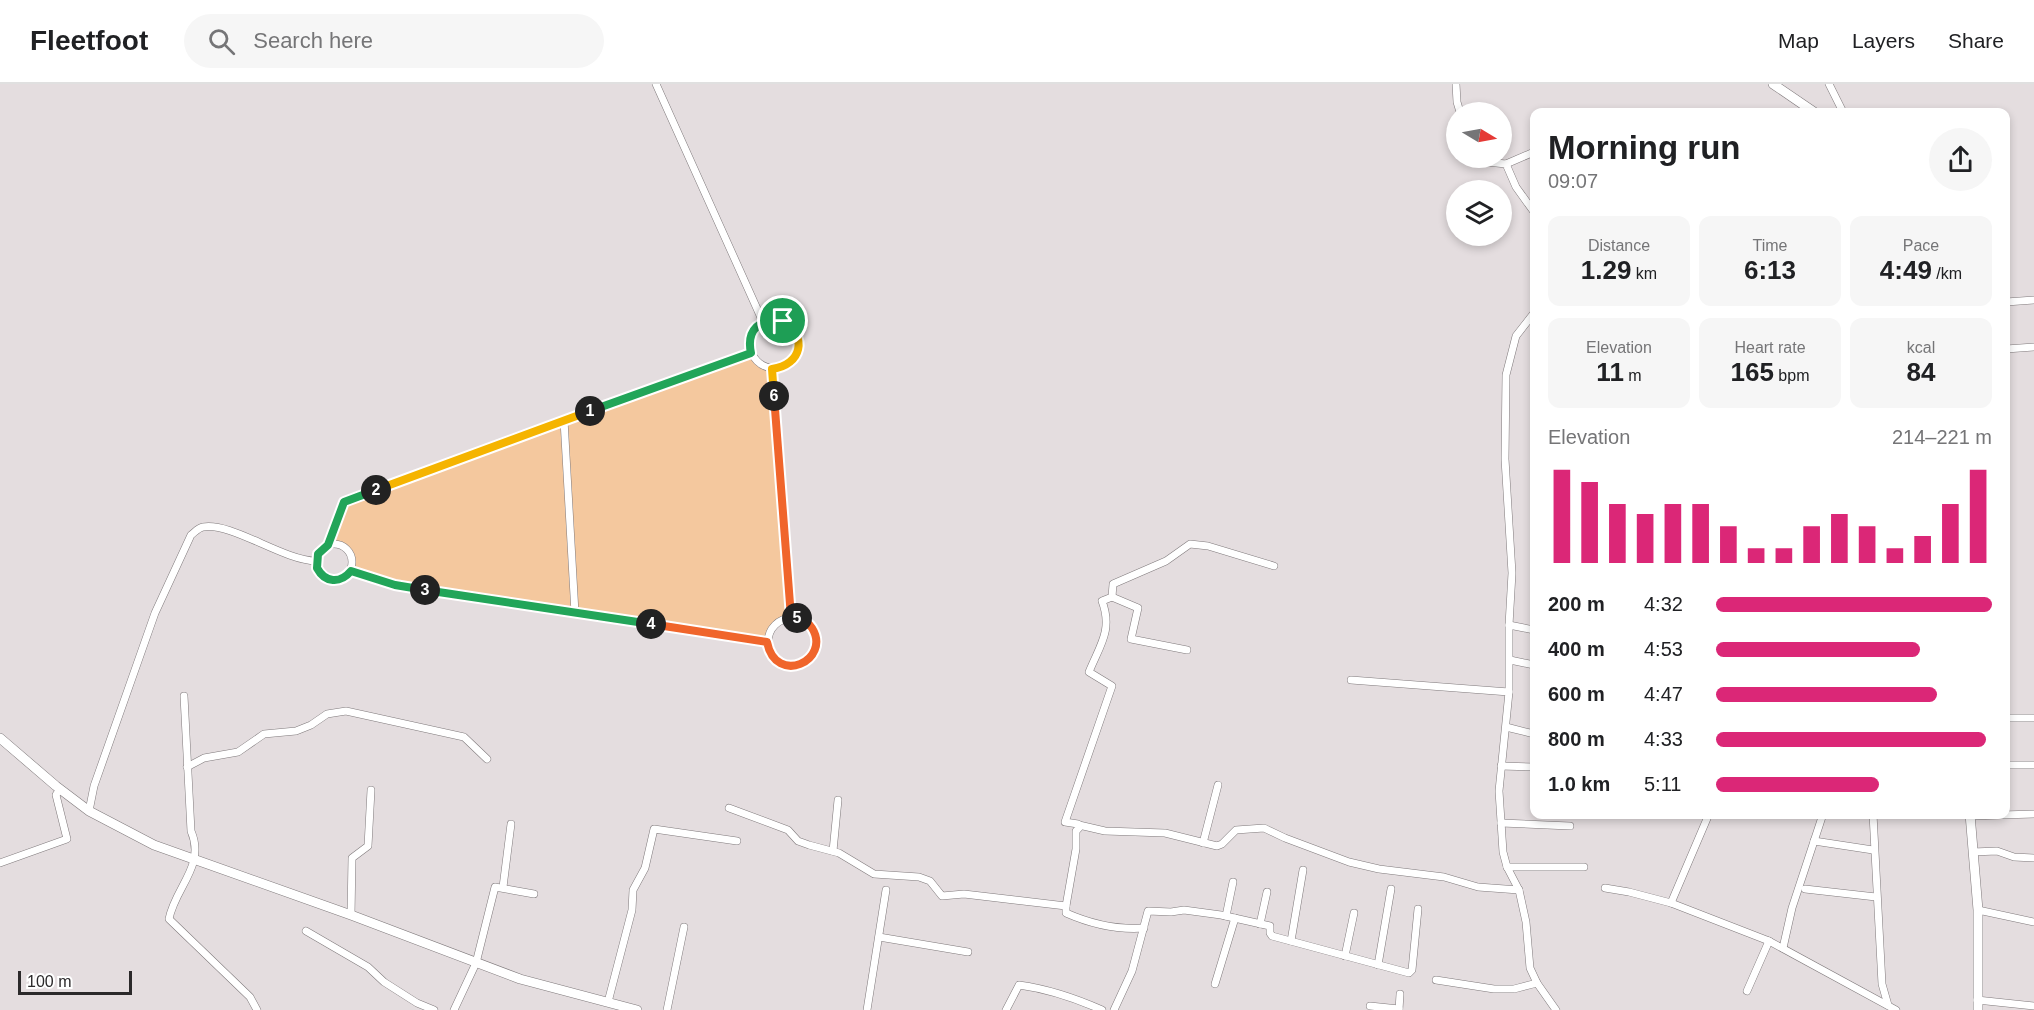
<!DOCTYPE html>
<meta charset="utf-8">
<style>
body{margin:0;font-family:Arial,sans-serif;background:#f6f6f6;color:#202124;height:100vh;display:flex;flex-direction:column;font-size:22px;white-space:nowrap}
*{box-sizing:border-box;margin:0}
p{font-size:20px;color:#757577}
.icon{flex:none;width:33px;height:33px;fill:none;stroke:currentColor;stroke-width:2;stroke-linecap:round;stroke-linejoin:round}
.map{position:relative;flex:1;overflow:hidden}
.side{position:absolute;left:1530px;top:24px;width:480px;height:711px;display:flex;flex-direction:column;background:#fff;border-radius:12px;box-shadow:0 3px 9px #0003}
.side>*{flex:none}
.needle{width:39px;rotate:100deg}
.fabs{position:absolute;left:1446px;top:18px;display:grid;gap:12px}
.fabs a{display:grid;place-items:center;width:66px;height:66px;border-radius:50%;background:#fff;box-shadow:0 3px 9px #0003;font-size:30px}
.scale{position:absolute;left:18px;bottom:15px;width:114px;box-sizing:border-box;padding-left:6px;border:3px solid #2b292a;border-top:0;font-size:16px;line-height:21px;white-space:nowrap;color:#2b292a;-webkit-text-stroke:4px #fff;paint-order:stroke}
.pin{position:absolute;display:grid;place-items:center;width:51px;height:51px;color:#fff;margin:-26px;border:3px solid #fff;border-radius:50%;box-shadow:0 2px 6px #0007}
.km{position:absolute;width:30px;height:30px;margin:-15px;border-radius:50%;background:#222;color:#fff;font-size:16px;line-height:30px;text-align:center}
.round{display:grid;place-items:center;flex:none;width:63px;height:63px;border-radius:32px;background:#f6f6f6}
.overview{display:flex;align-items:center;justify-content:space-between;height:102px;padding:0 18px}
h1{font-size:33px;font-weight:700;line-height:45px}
.stats{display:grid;grid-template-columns:repeat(3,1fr);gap:9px;height:102px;padding:6px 18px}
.stats div{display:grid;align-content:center;border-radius:12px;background:#f6f6f6;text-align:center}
.stats b{font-size:26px;font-weight:700}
.stats small{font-size:16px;font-weight:400}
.stats p{font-size:16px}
.chart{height:168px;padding:12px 18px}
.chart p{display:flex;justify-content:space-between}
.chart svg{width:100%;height:108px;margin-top:6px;stroke:#db2777;stroke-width:6}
ul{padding:0 18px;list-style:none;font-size:20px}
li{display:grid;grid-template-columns:96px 72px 1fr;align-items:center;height:45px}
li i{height:15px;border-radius:8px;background:#db2777}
header{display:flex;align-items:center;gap:36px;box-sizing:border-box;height:84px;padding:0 30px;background:#fff;border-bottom:2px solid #e0e0e0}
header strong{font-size:28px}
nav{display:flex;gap:33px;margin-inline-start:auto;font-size:21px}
.search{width:420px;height:54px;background:#f6f6f6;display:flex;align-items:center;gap:15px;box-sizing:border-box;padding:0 21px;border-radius:33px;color:#757577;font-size:22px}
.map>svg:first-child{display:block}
.green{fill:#f4c89e}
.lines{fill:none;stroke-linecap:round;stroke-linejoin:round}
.street-casing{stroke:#7f797b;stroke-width:8}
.secondary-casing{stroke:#7f797b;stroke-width:10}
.street{stroke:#fff;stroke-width:7}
.secondary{stroke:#fff;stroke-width:9}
.split-1-casing{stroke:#fff;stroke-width:12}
.split-2-casing{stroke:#fff;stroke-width:12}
.split-3-casing{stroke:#fff;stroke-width:12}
.split-4-casing{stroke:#fff;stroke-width:12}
.split-5-casing{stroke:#fff;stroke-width:12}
.split-6-casing{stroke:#fff;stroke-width:12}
.split-7-casing{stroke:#fff;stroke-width:12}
.split-1{stroke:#22a559;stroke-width:8}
.split-2{stroke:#f5b400;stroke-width:8}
.split-3{stroke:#22a559;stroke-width:8}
.split-4{stroke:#22a559;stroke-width:8}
.split-5{stroke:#f0652b;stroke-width:8}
.split-6{stroke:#f0652b;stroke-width:8}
.split-7{stroke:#f5b400;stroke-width:8}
</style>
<header>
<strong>Fleetfoot</strong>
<div class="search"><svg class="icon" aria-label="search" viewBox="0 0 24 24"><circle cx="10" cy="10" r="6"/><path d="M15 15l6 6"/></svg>Search here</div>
<nav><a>Map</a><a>Layers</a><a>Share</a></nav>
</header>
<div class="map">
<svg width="2034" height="926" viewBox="0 0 2034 926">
<rect width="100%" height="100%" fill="#e4dddf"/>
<!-- green -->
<path class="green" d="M751,269c6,9 11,13 21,16l19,248c-15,3 -21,10 -24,25l-372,-57 -44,-14c5,-17 -5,-29 -23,-26l16,-43z"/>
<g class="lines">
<!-- street casing -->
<g class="street-casing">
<g id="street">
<path d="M656,0l107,238"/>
<path d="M1456,0l1,18 3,10"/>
<path d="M1829,0l14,28"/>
<path d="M1476,74l1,3 29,3 10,23 18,25"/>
<path d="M1506,80l28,-12"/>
<path d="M2006,218l28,-2"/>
<path d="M1534,229l-18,23 -10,39 -1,84 7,114 -3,52v67l-10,99 4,61 4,15 12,23 7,32 4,46 7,15 19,27"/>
<circle cx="774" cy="260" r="24"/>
<path d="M2006,265l28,-2"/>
<path d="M772,285l19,248"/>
<path d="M564,336l11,193"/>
<circle cx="334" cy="478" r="18"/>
<path d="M328,461l16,-43 407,-149"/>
<path d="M351,487l44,14 372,57"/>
<path d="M1112,513l26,11 -7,31 56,11"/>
<circle cx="792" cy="558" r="24"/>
<path d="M1509,541l25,5"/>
<path d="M1510,576l24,5"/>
<path d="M1351,596l158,12"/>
<path d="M184,612l7,135c15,35 -16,56 -22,88l81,78 7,13"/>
<path d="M2006,634h28"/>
<path d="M1506,643l28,7"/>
<path d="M2006,681h28"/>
<path d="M1501,682l33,1"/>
<path d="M187,683l17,-9 34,-6 26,-18 32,-3 15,-6 16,-11 19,-3 118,26 23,22"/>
<path d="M729,724l59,22 10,11 11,4 30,8 35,21 45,3 11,4 12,15 22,-2 102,12v7c25,11 51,17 78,15"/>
<path d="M89,727l5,-25 61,-173 36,-78c4,-3 7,-7 12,-8 29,-5 79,33 113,34"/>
<path d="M1873,730l9,170 6,21"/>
<path d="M1970,732l64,-2"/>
<path d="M1501,739l69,3"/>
<path d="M1079,741l26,6 60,2 52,13 5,-2 14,-14 28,-2 21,10 64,24 30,7 65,8 34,10 41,3"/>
<path d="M1814,757l59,9"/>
<path d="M1203,759l15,-58"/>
<path d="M833,767l5,-51"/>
<path d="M1973,768l24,-1 17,6 20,1"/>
<path d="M0,779l67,-24 -11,-44 4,-6"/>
<path d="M1507,783h77"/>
<path d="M503,803l8,-63"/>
<path d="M1605,804l24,4 42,11 98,38 127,69"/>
<path d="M1805,805l71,8"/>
<path d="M1671,819l38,-89"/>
<path d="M1066,822l10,-57v-18l3,-3 -1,-4 -13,-2 47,-136 -23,-14c11,-27 24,-42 13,-71l10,-4 1,-13 53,-23 24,-17 18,2 66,20"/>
<path d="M1978,826l56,12"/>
<path d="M351,831l1,-57 16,-12 3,-56"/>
<path d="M1226,832l7,-34"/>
<path d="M1260,840l7,-32"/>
<path d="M306,847l62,36 16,15 33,21 17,7"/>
<path d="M879,853l89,15"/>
<path d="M1291,857l12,-71"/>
<path d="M1783,864l9,-40 31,-94"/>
<path d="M1345,872l9,-43"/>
<path d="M1378,881l13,-76"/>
<path d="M1436,896l58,9h20l23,-6"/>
<path d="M1215,900l20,-66"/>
<path d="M1747,907l22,-50"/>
<path d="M1977,916l57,6"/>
<path d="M608,918l24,-92 1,-20 12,-22 9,-39 83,12"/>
<path d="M1370,922l29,3"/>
<path d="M454,926l22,-47 19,-76 39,7"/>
<path d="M667,926l17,-83"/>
<path d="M867,926l19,-120"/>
<path d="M1006,926l13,-25c29,4 56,13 83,25"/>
<path d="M1114,926l18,-39 16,-60 23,1 13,-2 37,5 49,11v7l2,3 137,37 3,-3 6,-61"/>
<path d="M1399,926l1,-16"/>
</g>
</g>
<!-- secondary casing -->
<g class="secondary-casing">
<g id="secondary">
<path d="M1773,0l41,28"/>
<path d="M0,654l56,48 33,25 65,34 197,70 169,64 117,31"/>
<path d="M1970,730l8,96v100"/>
</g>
</g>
<!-- street -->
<use href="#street" class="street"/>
<!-- secondary -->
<use href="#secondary" class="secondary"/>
</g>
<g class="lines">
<!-- split-1 casing -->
<g class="split-1-casing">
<path id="split-1" d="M590,327l161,-58c-5,-23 9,-36 32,-32"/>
</g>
<!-- split-2 casing -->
<g class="split-2-casing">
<path id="split-2" d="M376,406l214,-79"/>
</g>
<!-- split-3 casing -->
<g class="split-3-casing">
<path id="split-3" d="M376,406l-32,12 -16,43 -10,9 -1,14c8,15 23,16 34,3l44,14 30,5"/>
</g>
<!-- split-4 casing -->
<g class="split-4-casing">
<path id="split-4" d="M425,506l226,34"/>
</g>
<!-- split-5 casing -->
<g class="split-5-casing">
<path id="split-5" d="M651,540l116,18c9,45 65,18 45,-14 -3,-5 -8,-8 -15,-10"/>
</g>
<!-- split-6 casing -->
<g class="split-6-casing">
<path id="split-6" d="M774,312l17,221 6,1"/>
</g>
<!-- split-7 casing -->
<g class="split-7-casing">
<path id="split-7" d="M774,312l-2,-27c30,-4 36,-33 11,-48"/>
</g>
<!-- split-1 -->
<use href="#split-1" class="split-1"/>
<!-- split-2 -->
<use href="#split-2" class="split-2"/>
<!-- split-3 -->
<use href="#split-3" class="split-3"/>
<!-- split-4 -->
<use href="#split-4" class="split-4"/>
<!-- split-5 -->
<use href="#split-5" class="split-5"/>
<!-- split-6 -->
<use href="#split-6" class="split-6"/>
<!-- split-7 -->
<use href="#split-7" class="split-7"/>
</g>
</svg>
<div class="fabs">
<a><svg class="needle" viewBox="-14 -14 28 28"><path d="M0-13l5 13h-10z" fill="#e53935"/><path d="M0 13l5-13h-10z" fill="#757577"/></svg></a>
<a><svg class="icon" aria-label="layers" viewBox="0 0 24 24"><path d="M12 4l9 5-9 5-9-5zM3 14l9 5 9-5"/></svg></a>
</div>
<div class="scale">100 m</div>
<div class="pin" style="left:783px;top:237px;background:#1e9e55"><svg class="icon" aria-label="arrive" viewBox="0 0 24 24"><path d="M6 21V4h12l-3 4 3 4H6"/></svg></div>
<b class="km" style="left:590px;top:327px">1</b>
<b class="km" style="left:376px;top:406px">2</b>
<b class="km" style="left:425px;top:506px">3</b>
<b class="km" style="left:651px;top:540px">4</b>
<b class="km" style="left:797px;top:534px">5</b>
<b class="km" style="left:774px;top:312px">6</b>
<section class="side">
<div class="overview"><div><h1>Morning run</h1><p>09:07</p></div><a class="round"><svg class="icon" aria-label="share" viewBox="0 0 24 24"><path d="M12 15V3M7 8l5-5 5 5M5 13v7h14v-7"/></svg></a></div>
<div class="stats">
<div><p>Distance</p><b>1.29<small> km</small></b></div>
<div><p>Time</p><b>6:13</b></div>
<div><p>Pace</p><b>4:49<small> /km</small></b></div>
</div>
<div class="stats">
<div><p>Elevation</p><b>11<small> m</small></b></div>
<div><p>Heart rate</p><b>165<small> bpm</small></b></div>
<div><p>kcal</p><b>84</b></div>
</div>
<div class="chart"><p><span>Elevation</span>214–221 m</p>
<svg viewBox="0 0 160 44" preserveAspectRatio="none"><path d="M5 44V6M15 44V11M25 44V20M35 44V24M45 44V20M55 44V20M65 44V29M75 44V38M85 44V38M95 44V29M105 44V24M115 44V29M125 44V38M135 44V33M145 44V20M155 44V6"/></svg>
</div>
<ul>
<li><b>200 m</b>4:32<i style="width:100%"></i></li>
<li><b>400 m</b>4:53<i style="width:74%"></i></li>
<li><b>600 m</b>4:47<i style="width:80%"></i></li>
<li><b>800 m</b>4:33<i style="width:98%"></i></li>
<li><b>1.0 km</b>5:11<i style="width:59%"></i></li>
</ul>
</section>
</div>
